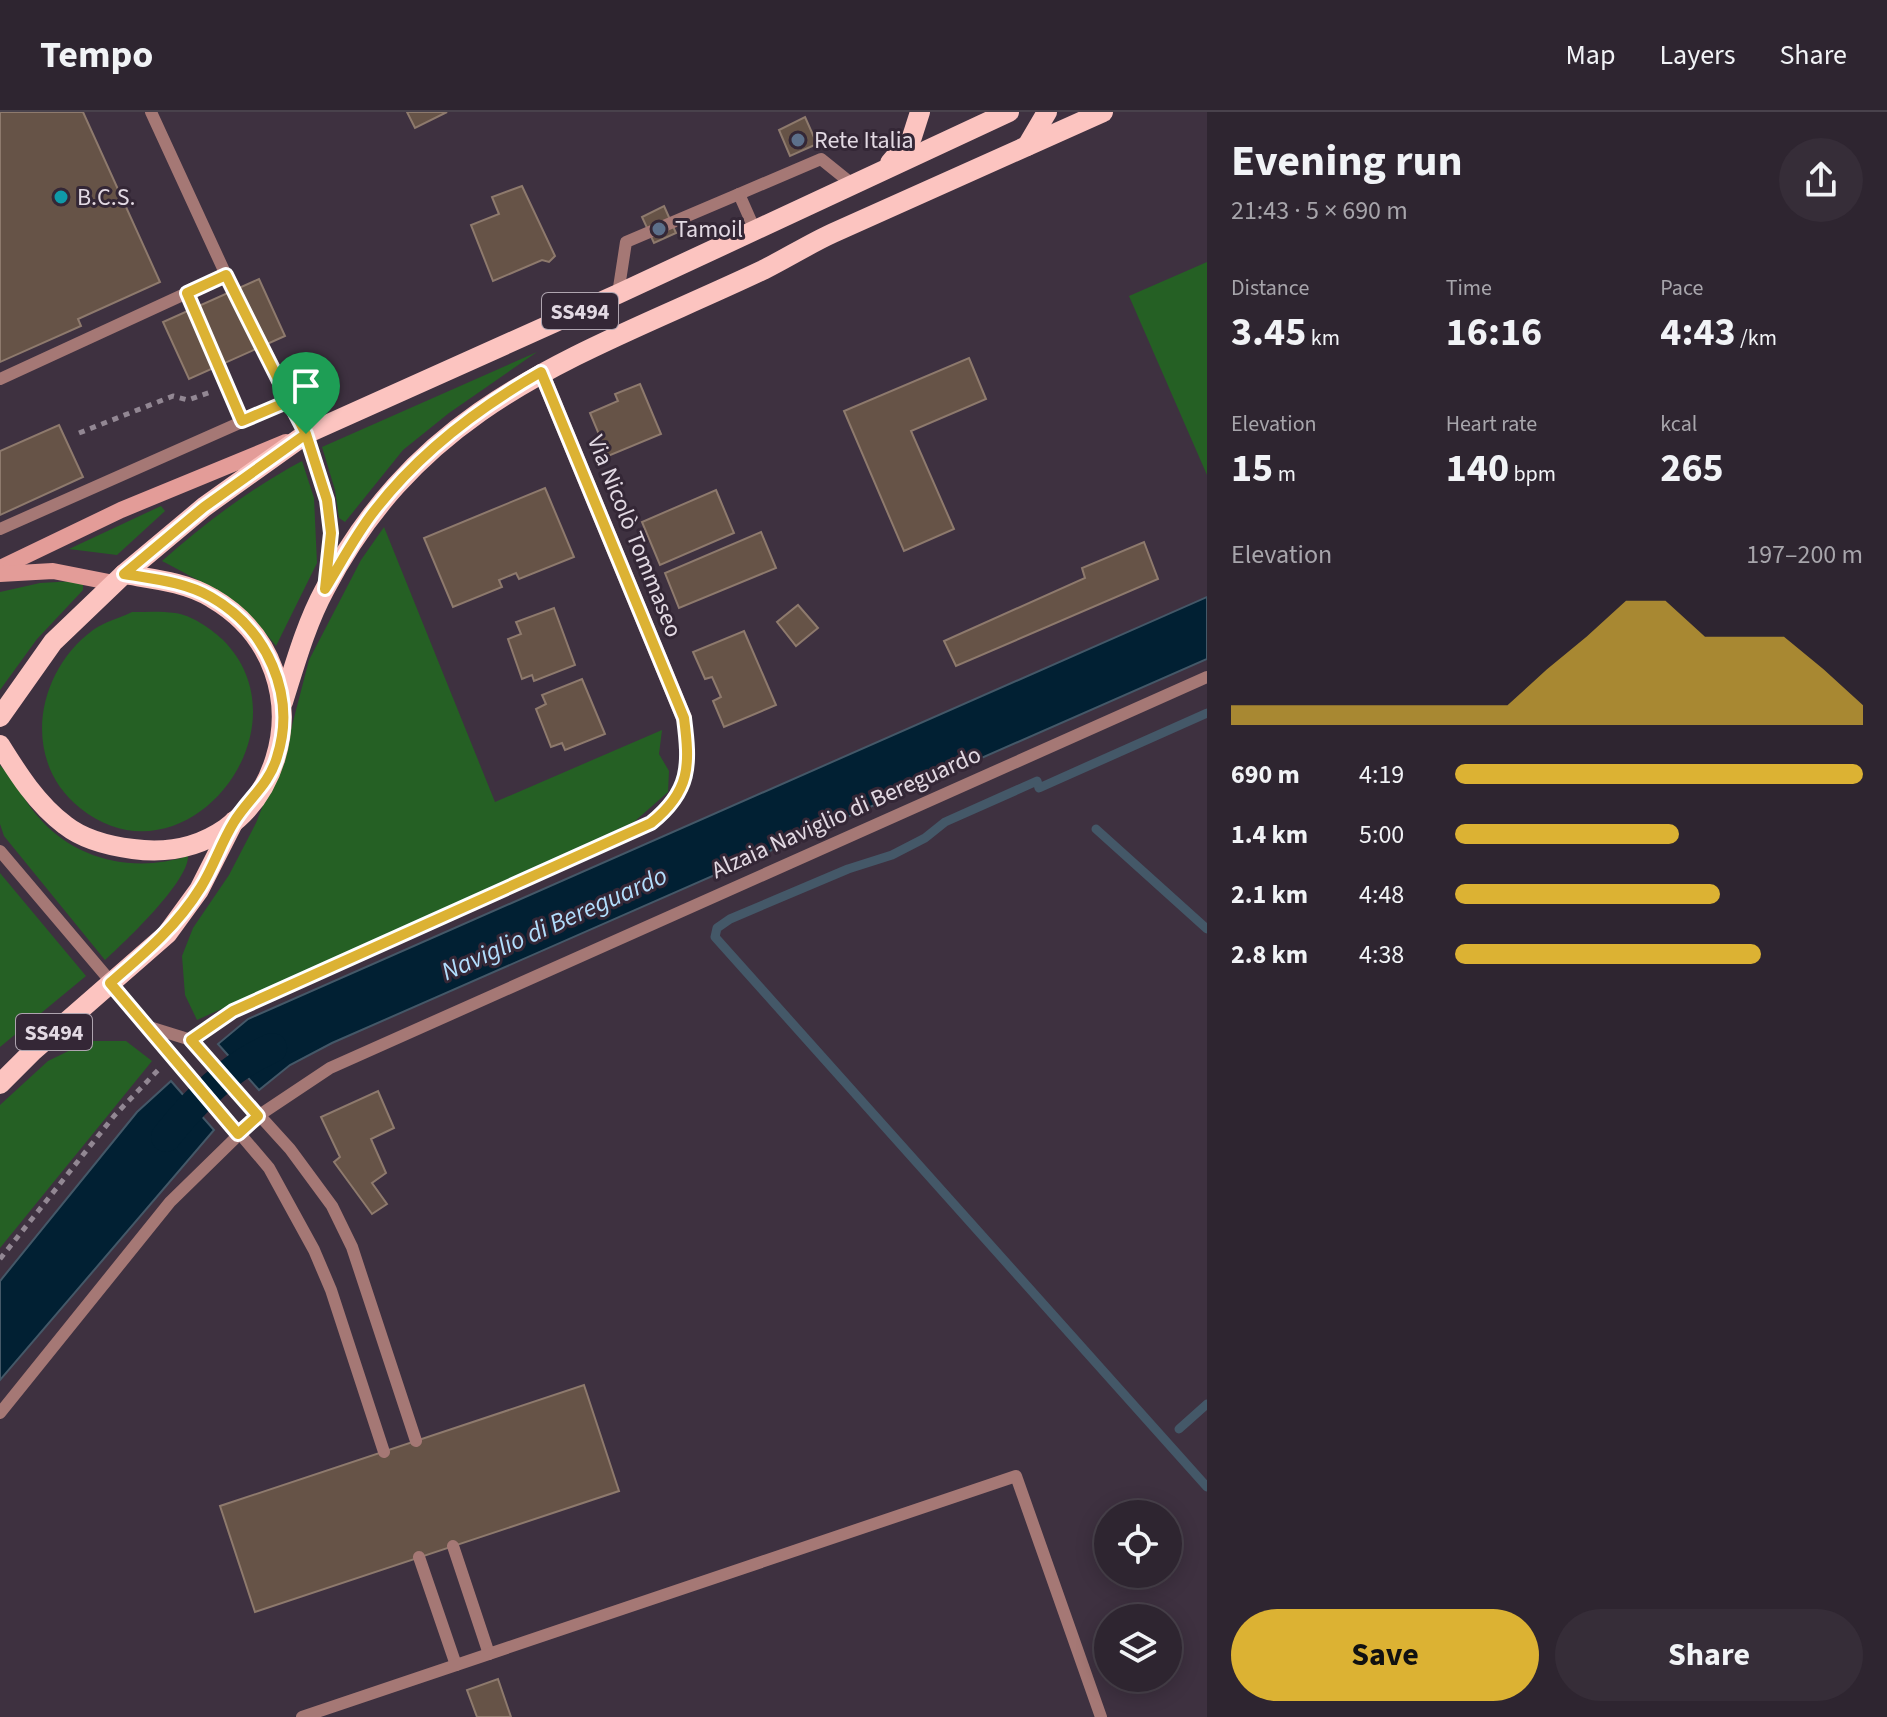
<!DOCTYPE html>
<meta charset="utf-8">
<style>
body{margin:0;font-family:"Source Sans 3",sans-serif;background:#362d38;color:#f1f3f6;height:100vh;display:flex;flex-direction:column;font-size:30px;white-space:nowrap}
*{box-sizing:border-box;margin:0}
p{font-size:26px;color:#a7a5ab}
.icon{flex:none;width:44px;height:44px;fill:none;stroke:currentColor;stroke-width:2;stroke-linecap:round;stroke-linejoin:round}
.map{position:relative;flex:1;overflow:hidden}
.panel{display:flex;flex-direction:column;background:#2e2530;width:680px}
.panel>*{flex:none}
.buttons{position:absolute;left:1094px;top:1388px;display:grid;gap:16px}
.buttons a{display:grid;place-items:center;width:88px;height:88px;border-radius:50%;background:#2e2530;box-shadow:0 4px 20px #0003,0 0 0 2px #49424c;font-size:40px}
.pin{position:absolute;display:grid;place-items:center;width:68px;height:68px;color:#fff;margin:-82px -34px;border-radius:50% 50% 50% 0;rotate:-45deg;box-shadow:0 0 8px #0007}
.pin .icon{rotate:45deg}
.round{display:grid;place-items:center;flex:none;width:84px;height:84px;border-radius:42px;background:#362d38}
.overview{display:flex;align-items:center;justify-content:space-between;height:136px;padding:0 24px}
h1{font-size:44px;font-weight:700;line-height:60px}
.stats{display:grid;grid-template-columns:repeat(3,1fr);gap:12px;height:136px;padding:8px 24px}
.stats div{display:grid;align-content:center}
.stats b{font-size:40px;font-weight:700}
.stats small{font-size:22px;font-weight:400}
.stats p{font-size:22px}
.chart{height:224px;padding:16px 24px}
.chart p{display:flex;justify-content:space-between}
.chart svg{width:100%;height:144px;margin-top:8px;fill:#dcb233;opacity:.7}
.primary-button{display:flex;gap:16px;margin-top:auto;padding:16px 24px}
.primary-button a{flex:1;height:92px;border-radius:48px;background:#dcb233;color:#111;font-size:32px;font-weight:700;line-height:92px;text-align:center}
.primary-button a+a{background:#362d38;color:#f1f3f6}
ul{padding:0 24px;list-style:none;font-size:26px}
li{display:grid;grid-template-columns:128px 96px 1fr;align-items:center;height:60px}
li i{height:20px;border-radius:10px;background:#dcb233}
header{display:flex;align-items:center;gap:48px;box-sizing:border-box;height:112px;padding:0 40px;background:#2e2530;border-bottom:2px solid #49424c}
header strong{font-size:38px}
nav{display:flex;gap:44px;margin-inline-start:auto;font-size:28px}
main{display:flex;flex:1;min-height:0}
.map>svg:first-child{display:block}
.green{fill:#256024}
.water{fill:#012033;stroke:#445868;stroke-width:2}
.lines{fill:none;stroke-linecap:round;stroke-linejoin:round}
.stream{stroke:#445868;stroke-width:9}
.canal{stroke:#012033;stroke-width:30}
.building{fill:#665347;stroke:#8e7a6d;stroke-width:2}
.path{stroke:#928793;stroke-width:5;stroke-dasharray:6 6;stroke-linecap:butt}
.lane{stroke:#a57875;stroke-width:12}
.street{stroke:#a57875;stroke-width:16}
.secondary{stroke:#e39c98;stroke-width:16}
.primary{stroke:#fcc4c0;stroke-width:20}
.route-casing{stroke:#fff;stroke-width:16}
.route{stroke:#dcb233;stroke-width:10}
.service-dot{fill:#5c6f8a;stroke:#342736;stroke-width:3}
.culture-dot{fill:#0f9aa8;stroke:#342736;stroke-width:3}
.labels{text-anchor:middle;stroke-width:6;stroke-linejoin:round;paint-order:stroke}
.shield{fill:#342736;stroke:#aea4af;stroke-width:2}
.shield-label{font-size:22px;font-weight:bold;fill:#e2d9e3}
.poi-label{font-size:24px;fill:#e2d9e3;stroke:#342736;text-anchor:start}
.street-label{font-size:24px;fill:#e2d9e3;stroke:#342736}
.water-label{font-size:26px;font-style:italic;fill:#b2defd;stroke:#342736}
</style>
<header>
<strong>Tempo</strong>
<nav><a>Map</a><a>Layers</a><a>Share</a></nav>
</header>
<main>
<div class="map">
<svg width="1207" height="1605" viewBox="0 0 1207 1605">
<rect width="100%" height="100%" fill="#3e3140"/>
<!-- green -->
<g class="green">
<path d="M1207,150v213l-78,-179z"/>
<path d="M537,240l-88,61 -46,37 -58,72 -6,-4 -4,-28 -13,-43z"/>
<path d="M302,349l12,37 3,65 -41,83c-34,-44 -65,-59 -114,-85 44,-39 88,-72 140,-100z"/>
<path d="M161,394l4,5 -48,44 -48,-6z"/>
<path d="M384,415l111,275 167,-72 -3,24 10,17 -1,21 -34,30 -437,198 -12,-25 -3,-39 11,-28 36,-53 27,-52 31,-78 22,-85 52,-100z"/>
<path d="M75,469l8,2v7l-46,49 -37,51v-98l40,-9z"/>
<path d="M132,500c14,0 29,-1 43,1 16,2 35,15 47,26 91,89 -37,253 -142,169 -59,-47 -45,-135 13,-178 11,-8 27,-12 39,-18z"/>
<path d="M0,653c16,17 25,38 41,55 37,41 95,53 147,36 1,25 -63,86 -83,104l-101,-124 -4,-12z"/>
<path d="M0,761l86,103 -86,71z"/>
<path d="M89,929h37l26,20 -152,187v-143l48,-44z"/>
</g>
<!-- water -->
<g class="water">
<path d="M1207,485v62l-875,384 -42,22 -31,25 -41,-46 30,-25z"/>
<path d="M171,969l43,49 -214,250v-99l137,-169z"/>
</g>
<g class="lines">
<!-- stream -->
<g class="stream">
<path d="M1207,601l-168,75 -2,-7 -92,41 -20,16 -33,17 -44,14 -118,50 -13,9 -2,9 492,550"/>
<path d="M1096,717l111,100"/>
<path d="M1179,1317l28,-25"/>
</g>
<!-- canal -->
<path class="canal" d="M166,1025c28,-36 65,-71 106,-89"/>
</g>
<!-- building -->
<g class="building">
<path d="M0,0h83l77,170 -82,37 3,7 -81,36z"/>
<path d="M407,0h40l-32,16z"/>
<path d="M805,5l12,27 -27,12 -11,-26z"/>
<path d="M522,74l33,70 -6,6 -7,-2 -49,21 -22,-56 28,-11 -7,-17z"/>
<path d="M664,94l12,27 -22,10 -12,-26z"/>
<path d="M259,167l26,57 -96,43 -26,-57z"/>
<path d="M969,246l17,41 -75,32 43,98 -50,22 -60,-140z"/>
<path d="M640,272l21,50 -53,22 -18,-43 28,-12 -3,-7z"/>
<path d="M59,313l24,52 -83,38v-64z"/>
<path d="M545,376l29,69 -55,22 -3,-6 -17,7 3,7 -49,20 -29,-69z"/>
<path d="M716,378l18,43 -74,32 -18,-43z"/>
<path d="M761,420l15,36 -97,40 -14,-35z"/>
<path d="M1144,430l14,37 -202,87 -12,-25 141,-63 -3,-10z"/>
<path d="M798,493l20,23 -22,18 -19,-24z"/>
<path d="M554,496l21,57 -41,16 -2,-6 -10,4 -14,-40 13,-5 -5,-12z"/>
<path d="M744,519l32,74 -52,22 -11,-26 8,-4 -9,-20 -7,2 -12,-27z"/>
<path d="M582,567l23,55 -40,16 -3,-7 -11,4 -15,-38 10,-5 -4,-9z"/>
<path d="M378,979l16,37 -23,11 15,34 -14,10 15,21 -15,10 -38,-52 6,-5 -19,-40z"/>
<path d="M584,1273l35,106 -364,121 -35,-106z"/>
<path d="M498,1567l13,38h-34l-10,-27z"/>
</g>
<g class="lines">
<!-- path -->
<g class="path">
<path d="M79,321l94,-37 15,4 23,-8"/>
<path d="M205,917l28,-18 418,-188c28,-22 40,-48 35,-84"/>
<path d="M0,1147l114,-143 47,-49"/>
</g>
<!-- lane -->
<g class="lane">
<path d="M151,0l75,163"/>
<path d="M754,116l-15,-34 82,-35 31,25"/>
<path d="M187,181l55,128"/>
<path d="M618,182l8,-52 113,-48"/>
<path d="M0,267l226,-104c35,72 103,178 105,257 0,16 -4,34 -5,50"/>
<path d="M0,417l289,-128"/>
<path d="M0,739l269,317 45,82 17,40 53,162"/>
<path d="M146,914l45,14 99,109 42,57 20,41 64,194"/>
<path d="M0,1301l170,-211 88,-86 72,-48 877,-391"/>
<path d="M453,1434l36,108"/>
<path d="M419,1445l37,108"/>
<path d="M302,1605l714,-241 85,241"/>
</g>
<!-- street -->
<path class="street" d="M541,260l143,346"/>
<!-- secondary -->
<g class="secondary">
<path d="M0,456l121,-58 165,-68"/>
<path d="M0,462l53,-3 61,12"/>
</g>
<!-- primary -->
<g class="primary">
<path d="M1027,34l20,-34"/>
<path d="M890,51l22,-26 8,-25"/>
<path d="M124,462l80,-67 102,-73 312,-140 391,-182"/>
<path d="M283,590c12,-38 23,-78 42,-113 100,-191 258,-234 438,-319 24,-12 46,-26 70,-37 90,-41 180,-81 270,-121"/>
<path d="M0,605l53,-75 71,-68c29,5 62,8 88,24 127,74 68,271 -79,251 -24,-3 -49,-9 -68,-24 -28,-21 -47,-51 -65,-80"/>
<path d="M0,972l33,-33 134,-117 32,-44 35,-69"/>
</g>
</g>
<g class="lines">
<!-- route casing -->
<g class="route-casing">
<path id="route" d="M306,322c-27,-53 -54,-106 -80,-159l-39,18 55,128 47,-20 17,33 -102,73 -80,67c29,5 61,8 87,23 56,32 86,98 66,160 -8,28 -29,42 -43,65 -13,21 -20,44 -33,65 -24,39 -56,66 -91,96l128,151 20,-18 -67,-76 42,-29 418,-188c40,-32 39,-58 33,-105l-143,-346c-63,36 -121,80 -166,138 -19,24 -34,53 -50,79l6,-56 -4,-33 -21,-66"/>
</g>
<!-- route -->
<use href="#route" class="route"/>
</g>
<!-- markers -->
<g class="service-dot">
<circle cx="798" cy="28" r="8"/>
<circle cx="659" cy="117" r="8"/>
</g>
<circle class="culture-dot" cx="61" cy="85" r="8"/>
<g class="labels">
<!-- shield labels -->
<g class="shield">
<rect x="542" y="181" width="76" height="36" rx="6"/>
<rect x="16" y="902" width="76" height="36" rx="6"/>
</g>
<g class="shield-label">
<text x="580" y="207">SS494</text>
<text x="54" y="928">SS494</text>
</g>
<!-- poi labels -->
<g class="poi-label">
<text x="814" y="36">Rete Italia</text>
<text x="77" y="93">B.C.S.</text>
<text x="675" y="125">Tamoil</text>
</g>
<!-- street labels -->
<g class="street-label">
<text transform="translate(635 424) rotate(68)" y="8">Via Nicolò Tommaseo</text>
<text transform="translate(846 700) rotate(-24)" y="8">Alzaia Naviglio di Bereguardo</text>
</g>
<!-- water labels -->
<g class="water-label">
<text transform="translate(554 811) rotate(-24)" y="9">Naviglio di Bereguardo</text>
</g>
</g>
</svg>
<div class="buttons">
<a><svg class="icon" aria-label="locate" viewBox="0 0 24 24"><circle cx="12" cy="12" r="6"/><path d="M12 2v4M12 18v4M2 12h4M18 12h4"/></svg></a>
<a><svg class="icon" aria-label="layers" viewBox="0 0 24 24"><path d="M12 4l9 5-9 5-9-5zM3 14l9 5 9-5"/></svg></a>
</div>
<div class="pin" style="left:306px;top:322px;background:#1e9e55"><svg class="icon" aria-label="arrive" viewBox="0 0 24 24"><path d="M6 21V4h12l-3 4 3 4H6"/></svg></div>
</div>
<section class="panel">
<div class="overview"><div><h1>Evening run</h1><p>21:43 · 5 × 690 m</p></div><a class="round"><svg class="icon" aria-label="share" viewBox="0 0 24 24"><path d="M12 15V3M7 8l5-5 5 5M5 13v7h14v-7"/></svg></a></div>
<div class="stats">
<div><p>Distance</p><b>3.45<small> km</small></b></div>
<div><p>Time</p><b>16:16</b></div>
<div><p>Pace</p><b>4:43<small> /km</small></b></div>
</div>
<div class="stats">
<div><p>Elevation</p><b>15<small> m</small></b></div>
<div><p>Heart rate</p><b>140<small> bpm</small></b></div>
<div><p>kcal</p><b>265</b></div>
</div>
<div class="chart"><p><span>Elevation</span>197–200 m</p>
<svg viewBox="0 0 160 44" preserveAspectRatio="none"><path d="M0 44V38L10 38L20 38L30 38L40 38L50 38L60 38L70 38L80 27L90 17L100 6L110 6L120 17L130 17L140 17L150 27L160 38V44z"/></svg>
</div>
<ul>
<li><b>690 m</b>4:19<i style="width:100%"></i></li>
<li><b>1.4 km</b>5:00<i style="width:55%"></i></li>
<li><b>2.1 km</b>4:48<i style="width:65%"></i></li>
<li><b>2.8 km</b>4:38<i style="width:75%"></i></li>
</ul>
<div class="primary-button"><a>Save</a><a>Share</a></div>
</section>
</main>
